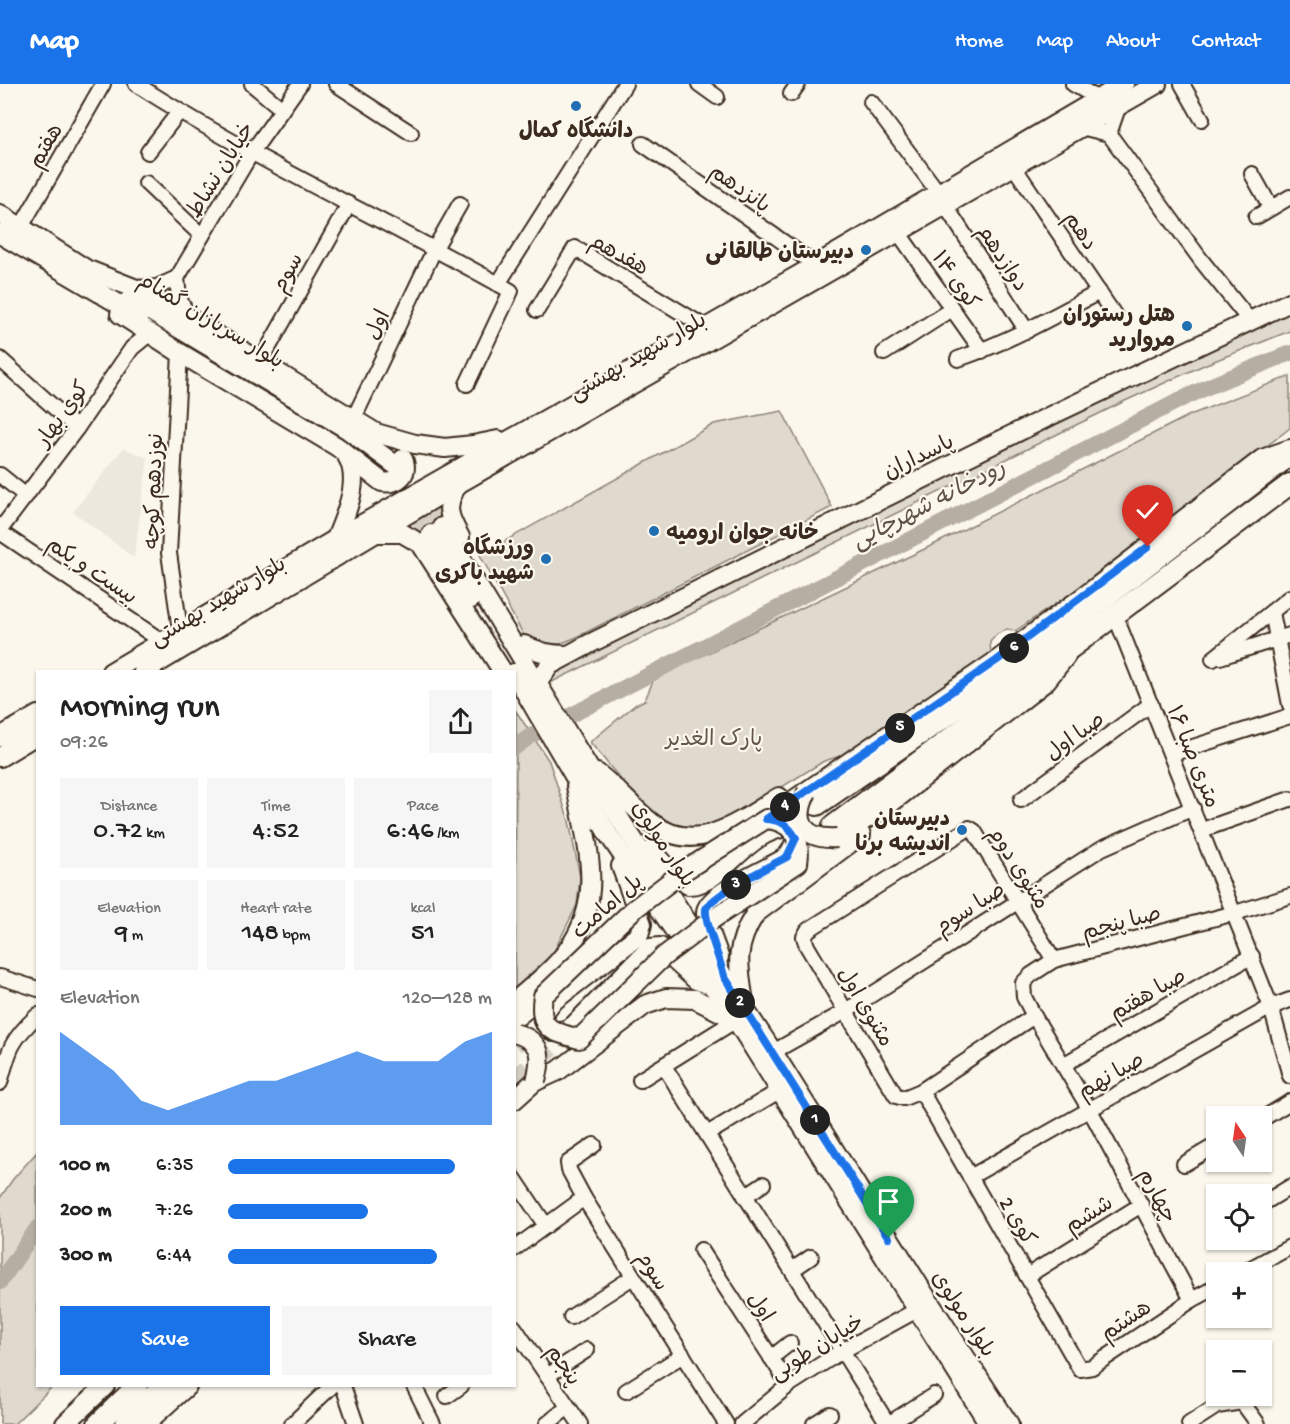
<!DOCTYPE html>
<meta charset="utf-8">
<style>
body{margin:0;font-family:"Gochi Hand","Playpen Sans Arabic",sans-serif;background:#f6f6f6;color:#222;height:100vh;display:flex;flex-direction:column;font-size:22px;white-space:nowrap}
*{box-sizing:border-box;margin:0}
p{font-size:20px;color:#767676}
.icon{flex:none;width:33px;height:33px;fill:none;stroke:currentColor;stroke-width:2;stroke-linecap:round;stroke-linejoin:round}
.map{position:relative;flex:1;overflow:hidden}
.panel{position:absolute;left:36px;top:586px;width:480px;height:717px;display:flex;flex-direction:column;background:#fff;border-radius:0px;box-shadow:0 2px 4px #0004}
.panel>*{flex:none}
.needle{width:39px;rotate:347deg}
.buttons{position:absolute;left:1206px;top:1022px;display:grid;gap:12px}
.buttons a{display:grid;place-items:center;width:66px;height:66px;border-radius:0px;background:#fff;box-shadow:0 2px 4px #0004;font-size:30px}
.pin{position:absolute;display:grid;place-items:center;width:51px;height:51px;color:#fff;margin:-62px -26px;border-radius:50% 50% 50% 0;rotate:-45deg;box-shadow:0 0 6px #0007}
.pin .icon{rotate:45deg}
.km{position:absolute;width:30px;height:30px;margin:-15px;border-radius:50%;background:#222;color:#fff;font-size:16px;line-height:30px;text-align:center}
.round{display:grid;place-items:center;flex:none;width:63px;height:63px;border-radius:0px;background:#f6f6f6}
.summary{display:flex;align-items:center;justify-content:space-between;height:102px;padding:0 24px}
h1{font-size:33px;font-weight:600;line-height:45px}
.stats{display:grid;grid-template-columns:repeat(3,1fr);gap:9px;height:102px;padding:6px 24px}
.stats div{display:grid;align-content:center;border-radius:0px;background:#f6f6f6;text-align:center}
.stats b{font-size:26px;font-weight:600}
.stats small{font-size:16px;font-weight:400}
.stats p{font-size:16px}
.chart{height:168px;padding:12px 24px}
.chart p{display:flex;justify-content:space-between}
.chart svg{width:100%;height:108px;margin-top:6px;fill:#1a73e8;opacity:.7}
.button{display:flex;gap:12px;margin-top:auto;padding:12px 24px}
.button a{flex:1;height:69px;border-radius:0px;background:#1a73e8;color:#fff;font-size:24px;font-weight:600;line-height:69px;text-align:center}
.button a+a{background:#f6f6f6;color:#222}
ul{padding:0 24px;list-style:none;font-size:20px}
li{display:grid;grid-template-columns:96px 72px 1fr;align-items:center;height:45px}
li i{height:15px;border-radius:8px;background:#1a73e8}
header{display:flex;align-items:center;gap:36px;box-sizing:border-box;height:84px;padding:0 30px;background:#1a73e8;color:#fff}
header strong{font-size:28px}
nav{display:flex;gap:33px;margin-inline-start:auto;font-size:21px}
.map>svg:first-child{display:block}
.built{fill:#ede8dd}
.green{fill:#dfd9ce;stroke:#8d8276;stroke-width:1.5}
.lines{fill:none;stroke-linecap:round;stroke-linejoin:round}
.river{stroke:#b6aea2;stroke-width:16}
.major-tunnel{stroke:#d5cec3;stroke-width:18;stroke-dasharray:18 9;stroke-linecap:butt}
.highway-tunnel{stroke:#d5cec3;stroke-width:20;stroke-dasharray:20 10;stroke-linecap:butt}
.minor-casing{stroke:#3b2a1e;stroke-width:18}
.major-casing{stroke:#3b2a1e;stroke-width:22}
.highway-casing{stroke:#3b2a1e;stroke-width:24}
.minor{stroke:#fbf7ec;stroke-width:14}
.major{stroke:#fbf7ec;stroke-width:18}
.highway{stroke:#fbf7ec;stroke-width:20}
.major-bridge-casing{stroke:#3b2a1e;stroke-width:22;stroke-linecap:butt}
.major-bridge{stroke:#fbf7ec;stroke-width:18}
.route-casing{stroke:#fff;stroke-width:12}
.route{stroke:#1a73e8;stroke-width:8}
.poi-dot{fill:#1f6fb2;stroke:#fbf7ec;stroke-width:2}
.labels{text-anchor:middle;stroke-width:4.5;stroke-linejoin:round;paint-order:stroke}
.poi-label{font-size:22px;font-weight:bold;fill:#3b2a1e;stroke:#fbf7ec;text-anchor:end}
.street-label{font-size:22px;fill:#3b2a1e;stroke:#fbf7ec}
.park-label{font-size:22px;fill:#64564a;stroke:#fbf7ec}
.water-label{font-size:24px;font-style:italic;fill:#605246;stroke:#fbf7ec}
</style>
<header>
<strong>Map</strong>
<nav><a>Home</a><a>Map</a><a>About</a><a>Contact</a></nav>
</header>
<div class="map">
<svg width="1290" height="1340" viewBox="0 0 1290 1340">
<rect width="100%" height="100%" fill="#fbf7ec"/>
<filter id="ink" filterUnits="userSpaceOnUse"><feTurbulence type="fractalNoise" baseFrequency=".0167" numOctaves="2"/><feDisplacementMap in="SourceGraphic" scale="12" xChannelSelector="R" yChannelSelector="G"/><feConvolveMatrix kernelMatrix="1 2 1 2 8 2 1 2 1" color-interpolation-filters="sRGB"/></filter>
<g filter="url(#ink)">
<!-- built -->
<path class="built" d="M123,364l25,10 -14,100 -61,-46z"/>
<!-- green -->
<g class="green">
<path d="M1290,225v22l-86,34 -79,36 -573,281 -4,-10 698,-340z"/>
<path d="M1290,292v52l-171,133 -104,70 -8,-2 -10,5 -7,8 1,14 -133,95 -34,10 -110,68 -35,2 -30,-17 -59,-72 45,-37 10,-5 8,-19 9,-6 273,-131 255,-129z"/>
<path d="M782,327l50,96 -255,130 -17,7 -21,-1 -16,-9 -43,-79 234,-131z"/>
<path d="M516,627l33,50 20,60 11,56 -3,28 -24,48 -38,35z"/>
<path d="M37,1068l1,234h15l-39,38h-14v-226l13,-19z"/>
</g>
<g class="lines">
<!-- river -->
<g class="river">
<path d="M514,664l15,-11 653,-338 30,-14 78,-32"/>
<path d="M0,1198l38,-55"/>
</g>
<!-- major-tunnel -->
<g class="major-tunnel">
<path d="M398,383l44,60"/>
<path d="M388,391l43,59"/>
</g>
<!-- highway-tunnel -->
<g class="highway-tunnel">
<path d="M514,960l40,-39"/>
<path d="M514,998l62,-58"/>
</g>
<!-- minor casing -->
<g class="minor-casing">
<g id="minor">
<path d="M136,0c120,77 251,137 375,207l-44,93"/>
<path d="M252,0l30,25"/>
<path d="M336,0l75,49"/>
<path d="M699,0l18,13"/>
<path d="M1073,0l26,15"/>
<path d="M1182,0l20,35"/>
<path d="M791,10l7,-10"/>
<path d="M871,18l67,90"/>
<path d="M1081,43l28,7 10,-29"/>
<path d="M1109,50l92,126 49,61"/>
<path d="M643,60l173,121"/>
<path d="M148,68l31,-40"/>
<path d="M1014,83l101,149"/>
<path d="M1252,90l19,34"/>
<path d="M146,99l56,53"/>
<path d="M945,121l82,126"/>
<path d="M1256,133l34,-20"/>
<path d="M21,143l82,-143"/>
<path d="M898,148l84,119"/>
<path d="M177,194l75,-126 48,-68"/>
<path d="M177,194l2,20 10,20"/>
<path d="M498,200l127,-200"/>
<path d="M134,204l23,-1 20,-9"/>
<path d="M537,226l38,-62 130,79"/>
<path d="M180,269l-11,200 11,77"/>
<path d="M884,269l68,-44"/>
<path d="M0,275l77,69"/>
<path d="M958,275c50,-17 95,-42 141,-67"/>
<path d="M261,277l88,-157"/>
<path d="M354,334l81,-170 25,-44"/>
<path d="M0,391l26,21"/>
<path d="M0,446l77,-102 55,-80 17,-14"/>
<path d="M0,448l163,110"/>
<path d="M1272,528l18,93"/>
<path d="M1115,531l156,392 19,69"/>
<path d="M1220,573l70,-22"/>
<path d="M1213,575l77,-62"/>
<path d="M1171,670l119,-38"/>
<path d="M1021,716l130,-96"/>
<path d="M1202,746l88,-31"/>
<path d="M0,893l38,12"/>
<path d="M1034,932l-113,75 -17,7 -8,-2 -89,-150 -3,-9 4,-7 161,-102 5,3 80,129"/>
<path d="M773,968l73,-41 256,-163 91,-40"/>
<path d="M1063,981l189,-109"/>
<path d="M664,982l224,358 46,-29"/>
<path d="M640,996l96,-60"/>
<path d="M0,999c9,-34 11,-43 38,-68"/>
<path d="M921,1007l159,278 12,-2 100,-67 24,-13"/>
<path d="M1262,1035l28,-17"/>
<path d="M707,1050l72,-43"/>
<path d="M594,1061l-26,18 1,7 15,28 142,226"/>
<path d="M1184,1080l32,-19"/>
<path d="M970,1093l301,-170 19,-7"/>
<path d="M514,1094l32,48"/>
<path d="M745,1112l18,-12"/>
<path d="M1262,1120l28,-17"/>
<path d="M514,1165l70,-51"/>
<path d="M701,1166l88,135"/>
<path d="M792,1186l19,-13"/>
<path d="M1244,1188l46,-25"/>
<path d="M1027,1192l114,-71"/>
<path d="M1192,1216l-102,-190 -56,-94 -10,-19 -1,-14 8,-8 23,-15 181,-47 55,-17"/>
<path d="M571,1233l62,-40"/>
<path d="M514,1243l66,97"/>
<path d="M771,1274l19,-15"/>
<path d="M547,1292l40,-26"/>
<path d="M343,1302l13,38"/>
<path d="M414,1302l19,38"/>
<path d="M626,1307l57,-36"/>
<path d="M447,1312l14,-10"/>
<path d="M292,1340l40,-38"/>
<path d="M547,1340l21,-17"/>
<path d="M742,1340l47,-39 53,-34 75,-41"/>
<path d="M814,1340l16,-10"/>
<path d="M1189,1340l28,-18 25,-4 16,22"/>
</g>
</g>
<!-- major casing -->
<g class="major-casing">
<g id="major">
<path d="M0,130l100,64"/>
<path d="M0,150l139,82"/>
<path d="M91,187l43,17 55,30 187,115 39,11 30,4 28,-3 25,-5"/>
<path d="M130,215l217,130 51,38"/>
<path d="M120,230l60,39 156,93c4,3 9,6 11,10 15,25 -2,59 -11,83"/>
<path d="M347,371l35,27c15,3 28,-8 21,-23"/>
<path d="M458,400c-14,22 -10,32 2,53"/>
<path d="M442,443l181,297 150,228 155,248 81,124"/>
<path d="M378,449h24l19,11 82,128"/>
<path d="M431,450l40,65"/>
<path d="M524,561c15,7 26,10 43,10"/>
<path d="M111,588l225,-133 480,-274 308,-181"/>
<path d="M143,588l315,-188 699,-400"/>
<path d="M514,589l94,161 128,186 253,404"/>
<path d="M543,591l7,-10 41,-22 461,-228 238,-113"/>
<path d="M0,653l38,-22"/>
<path d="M0,673l38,-23"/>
<path d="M597,689c20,15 36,35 55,50 45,34 88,-2 127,-26"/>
<path d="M766,735l230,-158 95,-70 171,-132 28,-10"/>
<path d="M652,766l15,17 21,18c34,1 56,-54 100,-58"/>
<path d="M798,779l93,-60 154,-121 21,-26"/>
<path d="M719,873c-4,-14 -13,-30 -13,-45 0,-18 64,-44 79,-54 6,-5 9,-13 11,-20"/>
<path d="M514,918c15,-13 32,-26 45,-41 49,-56 29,-109 17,-175"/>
<path d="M744,918c-6,-37 -10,-55 11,-88l106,-79"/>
<path d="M514,935l29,-23"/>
<path d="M543,937l3,-11 6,-8 87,-67 3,-11 -21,-58"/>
<path d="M553,948l12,-2 8,-4 77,-78 10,-1 36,33 12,4"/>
<path d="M536,997l22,-10 87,-66 21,-7 29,1 37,19"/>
<path d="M514,1016l30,-27"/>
<path d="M65,1340l40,-38"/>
<path d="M145,1340l42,-38"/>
</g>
</g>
<!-- highway casing -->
<g class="highway-casing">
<g id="highway">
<path d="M817,721l179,-123 294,-227"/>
<path d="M833,742l457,-342"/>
<path d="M98,1340l39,-38"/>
<path d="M126,1340l37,-38"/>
</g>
</g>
<!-- minor -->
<use href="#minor" class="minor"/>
<!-- major -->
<use href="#major" class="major"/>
<!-- highway -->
<use href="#highway" class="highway"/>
<!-- major-bridge casing -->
<g class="major-bridge-casing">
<g id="major-bridge">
<path d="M807,708c-15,30 -3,48 30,46"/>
<path d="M766,735c26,2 36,19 32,44l-85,56 -49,37 -85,83c-29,-8 -41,-10 -36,-43l90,-86 51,-39z"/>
<path d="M514,949c29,8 28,23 22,48"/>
</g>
</g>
<!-- major-bridge -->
<use href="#major-bridge" class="major-bridge"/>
</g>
</g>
<g class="lines" filter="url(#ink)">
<!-- route casing -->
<g class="route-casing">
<path id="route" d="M889,1154l-165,-262c-3,-14 -20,-55 -18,-67 3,-12 67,-45 81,-52l9,-19c-8,-13 -14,-18 -30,-19l230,-158 152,-114"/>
</g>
<!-- route -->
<use href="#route" class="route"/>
</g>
<!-- markers -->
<g class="poi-dot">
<circle cx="576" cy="22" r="6"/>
<circle cx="866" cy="166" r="6"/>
<circle cx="1187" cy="242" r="6"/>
<circle cx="654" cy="447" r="6"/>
<circle cx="546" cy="475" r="6"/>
<circle cx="962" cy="746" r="6"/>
</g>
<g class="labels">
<!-- poi labels -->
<g class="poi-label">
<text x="576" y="53" text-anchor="middle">دانشگاه کمال</text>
<text x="854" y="174">دبیرستان طالقانی</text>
<text x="1175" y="237">هتل رستوران<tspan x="1175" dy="25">مروارید</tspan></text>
<text x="666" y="455" text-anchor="start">خانه جوان ارومیه</text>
<text x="534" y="470">ورزشگاه<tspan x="534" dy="25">شهید باکری</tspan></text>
<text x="950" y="741">دبیرستان<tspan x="950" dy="25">اندیشه برنا</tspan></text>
</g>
<!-- street labels -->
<g class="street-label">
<text transform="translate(44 61) rotate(-60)" y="8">هفتم</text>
<text transform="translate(219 85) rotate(-58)" y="8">خیابان نشاط</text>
<text transform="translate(741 103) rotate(35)" y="8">پانزدهم</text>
<text transform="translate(1082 146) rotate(56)" y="8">دهم</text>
<text transform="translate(620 169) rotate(29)" y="8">هفدهم</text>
<text transform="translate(1004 173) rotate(57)" y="8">دوازدهم</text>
<text transform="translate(286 188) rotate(-61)" y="8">سوم</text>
<text transform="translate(957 195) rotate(55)" y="8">کوی ۱۴</text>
<text transform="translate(212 235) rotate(31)" y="8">بلوار سربازان گمنام</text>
<text transform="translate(376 240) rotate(-64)" y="8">اول</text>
<text transform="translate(637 271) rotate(-30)" y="8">بلوار شهید بهشتی</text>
<text transform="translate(61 329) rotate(-54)" y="8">کوی بهار</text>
<text transform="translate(918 371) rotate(-26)" y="8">پاسداران</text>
<text transform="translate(152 407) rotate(-88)" y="8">نوزدهم کوچه</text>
<text transform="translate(93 485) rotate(34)" y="8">بیست و یکم</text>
<text transform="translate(217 516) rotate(-31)" y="8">بلوار شهید بهشتی</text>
<text transform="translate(1074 651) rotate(-36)" y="8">صبا اول</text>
<text transform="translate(1195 672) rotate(68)" y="8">۱۶ متری صبا</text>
<text transform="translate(665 759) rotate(57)" y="8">بلوار مولوی</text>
<text transform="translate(1020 783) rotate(57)" y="8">مثنوی دوم</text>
<text transform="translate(606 821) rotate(-41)" y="8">پل امامت</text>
<text transform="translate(969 823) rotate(-33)" y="8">صبا سوم</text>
<text transform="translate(1121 837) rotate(-15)" y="8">صبا پنجم</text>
<text transform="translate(1147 909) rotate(-30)" y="8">صبا هفتم</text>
<text transform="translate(867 922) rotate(59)" y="8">مثنوی اول</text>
<text transform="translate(1110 990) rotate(-30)" y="8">صبا نهم</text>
<text transform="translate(1159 1111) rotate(62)" y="8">چهارم</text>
<text transform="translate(1088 1129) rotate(-32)" y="8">ششم</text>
<text transform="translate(1019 1136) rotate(60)" y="8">کوی 2</text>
<text transform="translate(654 1186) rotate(58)" y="8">سوم</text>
<text transform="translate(762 1222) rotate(57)" y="8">اول</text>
<text transform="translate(965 1229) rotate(57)" y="8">بلوار مولوی</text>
<text transform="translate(1125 1235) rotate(-34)" y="8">هشتم</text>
<text transform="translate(816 1262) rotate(-32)" y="8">خیابان طوبی</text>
<text transform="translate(565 1280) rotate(56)" y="8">پنجم</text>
</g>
<!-- park labels -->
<g class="park-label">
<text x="714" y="661">پارک الغدیر</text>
</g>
<!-- water labels -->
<g class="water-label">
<text transform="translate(928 419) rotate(-27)" y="8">رودخانه شهرچایی</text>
</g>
</g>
</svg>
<div class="buttons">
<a><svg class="needle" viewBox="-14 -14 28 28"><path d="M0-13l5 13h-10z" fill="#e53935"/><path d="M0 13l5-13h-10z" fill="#767676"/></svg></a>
<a><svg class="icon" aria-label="locate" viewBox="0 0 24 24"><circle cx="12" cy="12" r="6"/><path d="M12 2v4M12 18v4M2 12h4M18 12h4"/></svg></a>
<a>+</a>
<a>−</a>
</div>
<div class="pin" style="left:889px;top:1154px;background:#1e9e55"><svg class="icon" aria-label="arrive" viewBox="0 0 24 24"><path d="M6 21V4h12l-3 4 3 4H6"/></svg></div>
<div class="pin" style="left:1148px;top:463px;background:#d93025"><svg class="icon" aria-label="check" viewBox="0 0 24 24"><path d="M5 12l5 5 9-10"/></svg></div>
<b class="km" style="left:815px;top:1036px">1</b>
<b class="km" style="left:740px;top:919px">2</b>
<b class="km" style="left:736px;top:801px">3</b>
<b class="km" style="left:785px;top:723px">4</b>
<b class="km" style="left:900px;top:644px">5</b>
<b class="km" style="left:1014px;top:564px">6</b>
<section class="panel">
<div class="summary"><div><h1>Morning run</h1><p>09:26</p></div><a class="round"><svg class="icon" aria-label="share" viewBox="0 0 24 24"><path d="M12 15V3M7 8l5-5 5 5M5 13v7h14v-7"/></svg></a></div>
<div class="stats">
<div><p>Distance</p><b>0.72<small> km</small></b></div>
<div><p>Time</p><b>4:52</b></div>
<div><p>Pace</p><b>6:46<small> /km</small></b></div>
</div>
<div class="stats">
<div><p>Elevation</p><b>9<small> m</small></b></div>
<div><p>Heart rate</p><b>148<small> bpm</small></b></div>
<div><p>kcal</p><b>51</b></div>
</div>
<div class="chart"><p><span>Elevation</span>120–128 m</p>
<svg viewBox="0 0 160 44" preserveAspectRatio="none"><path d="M0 44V6L10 14L20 22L30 34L40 38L50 34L60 30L70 26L80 26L90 22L100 18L110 14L120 18L130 18L140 18L150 10L160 6V44z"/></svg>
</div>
<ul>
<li><b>100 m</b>6:35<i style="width:86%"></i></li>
<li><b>200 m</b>7:26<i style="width:53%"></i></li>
<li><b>300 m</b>6:44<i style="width:79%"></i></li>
</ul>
<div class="button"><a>Save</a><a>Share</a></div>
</section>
</div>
